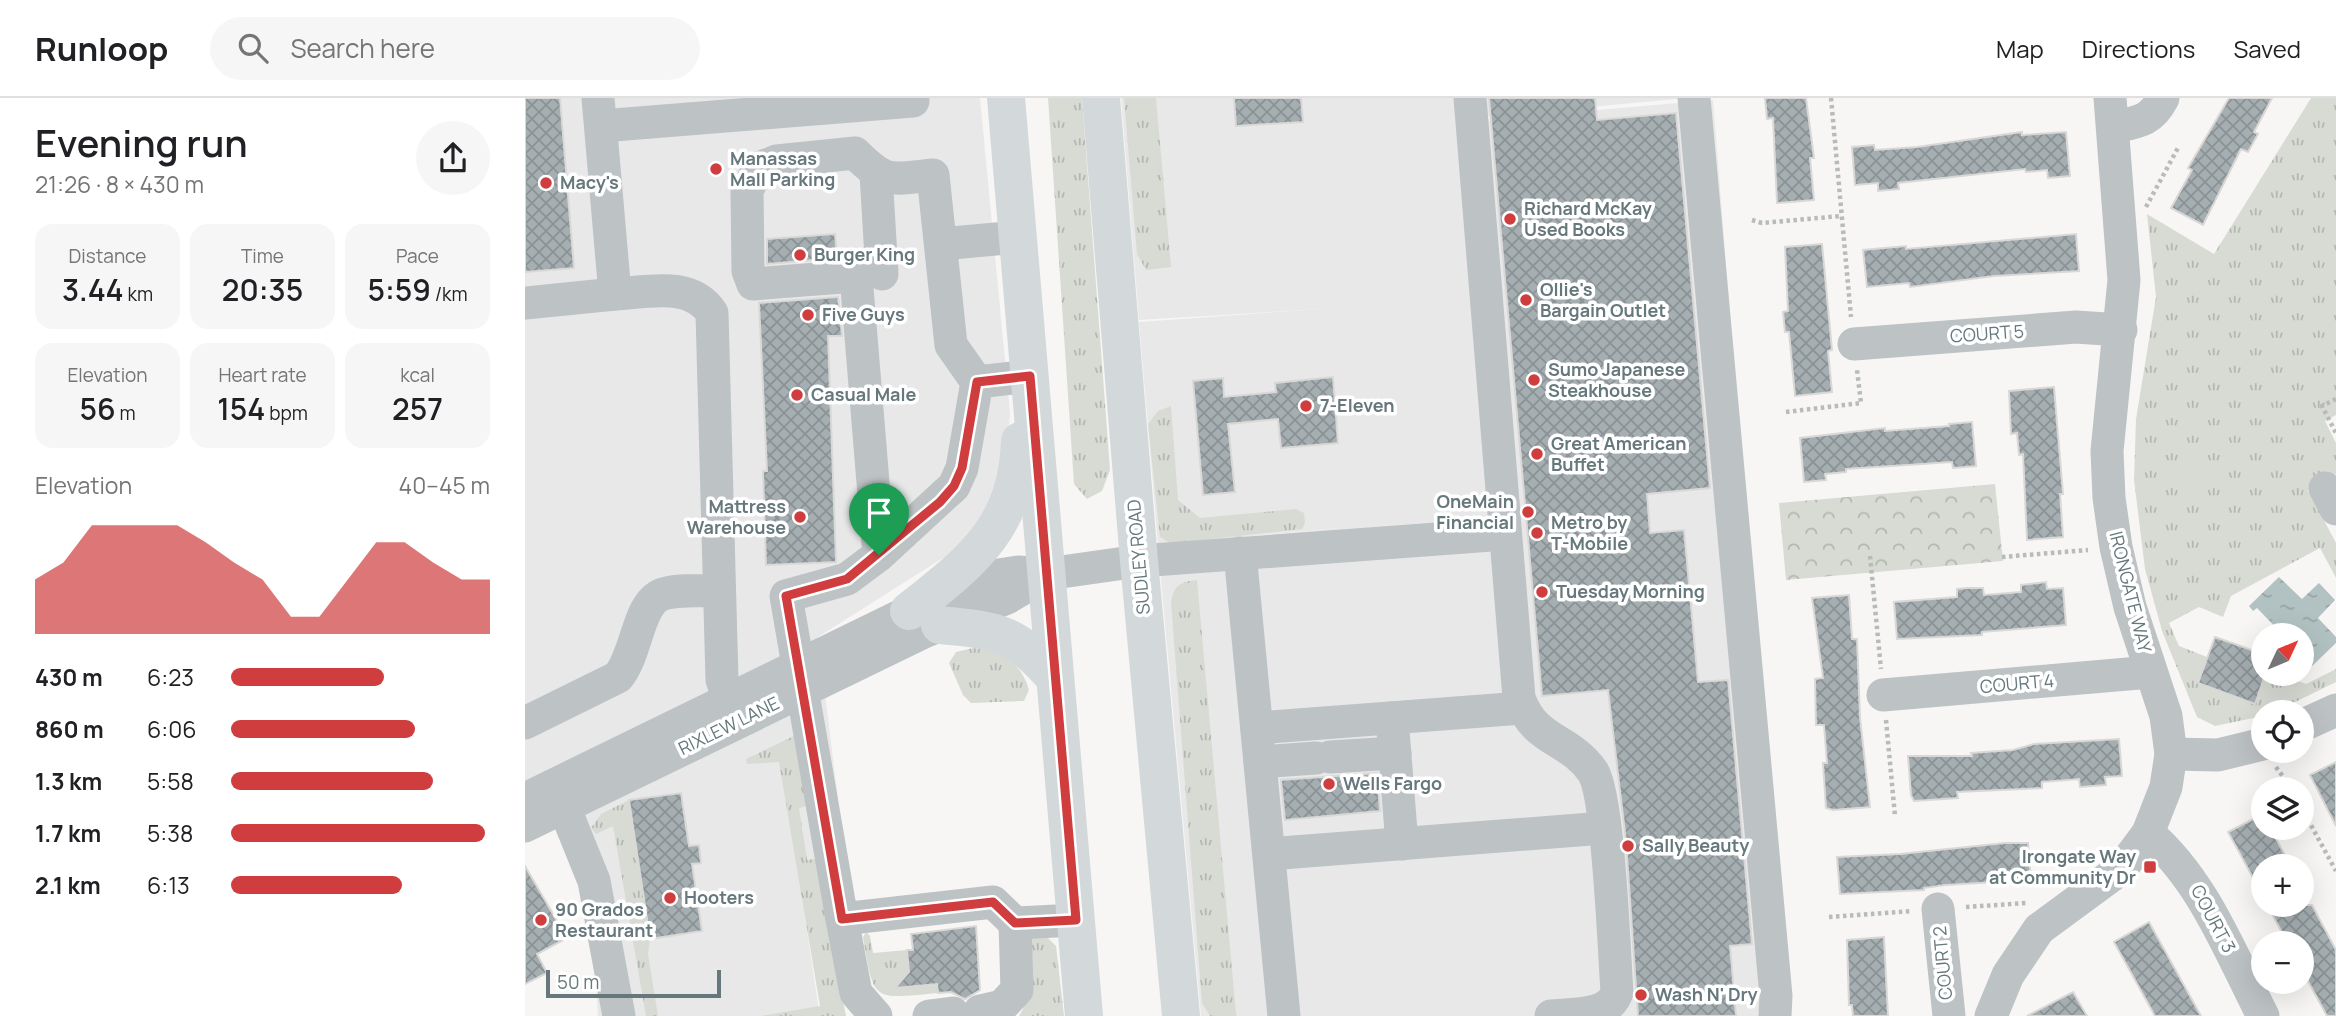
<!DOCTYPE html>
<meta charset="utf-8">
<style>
body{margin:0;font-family:Manrope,sans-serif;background:#f6f6f6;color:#202124;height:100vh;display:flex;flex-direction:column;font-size:26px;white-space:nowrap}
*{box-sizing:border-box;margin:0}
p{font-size:23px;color:#757577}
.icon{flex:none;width:38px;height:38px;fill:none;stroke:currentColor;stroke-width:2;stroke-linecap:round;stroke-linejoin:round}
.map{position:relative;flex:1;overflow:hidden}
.details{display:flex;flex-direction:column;background:#fff;width:525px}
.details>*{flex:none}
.needle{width:46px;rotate:46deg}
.buttons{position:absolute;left:1726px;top:525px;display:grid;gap:14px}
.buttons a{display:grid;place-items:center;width:63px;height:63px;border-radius:50%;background:#fff;box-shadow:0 7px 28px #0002;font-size:35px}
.scale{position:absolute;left:21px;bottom:18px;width:175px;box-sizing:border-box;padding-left:7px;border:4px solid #66787c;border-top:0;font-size:19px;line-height:24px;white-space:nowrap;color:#66787c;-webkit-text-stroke:5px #fff;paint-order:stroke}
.pin{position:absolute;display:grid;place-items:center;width:60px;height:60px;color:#fff;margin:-72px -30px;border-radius:50% 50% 50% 0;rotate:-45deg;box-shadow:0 0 7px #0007}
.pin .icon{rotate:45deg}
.round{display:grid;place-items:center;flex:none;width:74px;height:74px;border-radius:37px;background:#f6f6f6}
.head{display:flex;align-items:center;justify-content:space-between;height:119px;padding:0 35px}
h1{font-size:38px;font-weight:600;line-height:52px}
.stats{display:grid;grid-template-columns:repeat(3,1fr);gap:10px;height:119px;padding:7px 35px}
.stats div{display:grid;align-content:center;border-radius:18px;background:#f6f6f6;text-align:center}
.stats b{font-size:30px;font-weight:600}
.stats small{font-size:19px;font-weight:400}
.stats p{font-size:19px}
.chart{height:196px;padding:14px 35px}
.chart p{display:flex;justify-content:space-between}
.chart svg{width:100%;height:126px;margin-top:7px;fill:#cf3d3e;opacity:.7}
ul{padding:0 35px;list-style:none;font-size:23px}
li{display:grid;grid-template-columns:112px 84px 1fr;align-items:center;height:52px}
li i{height:18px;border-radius:9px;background:#cf3d3e}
header{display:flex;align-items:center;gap:42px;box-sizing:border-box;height:98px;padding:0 35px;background:#fff;border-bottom:2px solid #e0e0e0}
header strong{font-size:33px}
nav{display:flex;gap:38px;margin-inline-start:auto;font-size:24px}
.search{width:490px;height:63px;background:#f6f6f6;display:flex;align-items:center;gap:18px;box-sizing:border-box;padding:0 24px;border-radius:38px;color:#757577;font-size:26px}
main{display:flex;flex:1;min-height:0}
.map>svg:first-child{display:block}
.built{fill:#e8e8e8}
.grass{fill:url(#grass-tufts)}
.forest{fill:url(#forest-crowns)}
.garden{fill:#d8dbd4}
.water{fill:url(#water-ripples)}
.building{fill:url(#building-cross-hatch);stroke:#d9d8d7;stroke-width:2}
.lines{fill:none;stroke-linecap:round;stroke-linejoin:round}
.path{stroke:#b7bbbc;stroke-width:4.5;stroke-dasharray:3.5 3.5;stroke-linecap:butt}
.minor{stroke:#bdc2c4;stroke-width:33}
.major{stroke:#d3d9da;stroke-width:38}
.route-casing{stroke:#fff;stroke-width:14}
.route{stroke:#cf3d3e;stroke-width:9}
.poi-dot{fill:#cf3d3e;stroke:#fff;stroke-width:2.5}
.labels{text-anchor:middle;stroke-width:7;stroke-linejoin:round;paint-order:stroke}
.poi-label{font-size:18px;font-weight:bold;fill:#66787c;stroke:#fff;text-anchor:start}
.street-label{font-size:18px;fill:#66787c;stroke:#fff}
</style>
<header>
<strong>Runloop</strong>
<div class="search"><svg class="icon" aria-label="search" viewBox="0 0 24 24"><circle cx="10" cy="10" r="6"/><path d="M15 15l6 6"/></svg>Search here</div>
<nav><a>Map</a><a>Directions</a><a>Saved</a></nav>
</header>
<main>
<section class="details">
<div class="head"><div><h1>Evening run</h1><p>21:26 · 8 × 430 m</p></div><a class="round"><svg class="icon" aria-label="share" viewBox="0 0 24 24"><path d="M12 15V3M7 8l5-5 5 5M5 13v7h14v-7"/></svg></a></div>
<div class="stats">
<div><p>Distance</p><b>3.44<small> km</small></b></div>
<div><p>Time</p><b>20:35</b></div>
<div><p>Pace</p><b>5:59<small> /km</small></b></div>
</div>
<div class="stats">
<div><p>Elevation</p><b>56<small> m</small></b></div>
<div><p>Heart rate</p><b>154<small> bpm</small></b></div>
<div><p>kcal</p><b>257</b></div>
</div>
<div class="chart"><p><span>Elevation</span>40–45 m</p>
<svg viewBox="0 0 160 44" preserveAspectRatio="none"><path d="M0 44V25L10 19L20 6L30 6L40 6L50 6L60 12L70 19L80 25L90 38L100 38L110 25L120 12L130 12L140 19L150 25L160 25V44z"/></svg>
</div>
<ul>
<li><b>430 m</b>6:23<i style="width:59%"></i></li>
<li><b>860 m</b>6:06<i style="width:71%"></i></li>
<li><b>1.3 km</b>5:58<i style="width:78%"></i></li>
<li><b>1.7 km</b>5:38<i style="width:98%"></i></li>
<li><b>2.1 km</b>6:13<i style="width:66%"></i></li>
</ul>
</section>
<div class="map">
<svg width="1811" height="918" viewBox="0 0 1811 918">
<defs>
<pattern id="grass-tufts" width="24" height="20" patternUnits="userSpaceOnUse" patternTransform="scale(1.75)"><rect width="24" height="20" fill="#d8dbd4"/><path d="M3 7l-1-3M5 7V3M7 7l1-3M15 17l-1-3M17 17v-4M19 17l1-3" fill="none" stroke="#b3b6b1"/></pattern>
<pattern id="forest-crowns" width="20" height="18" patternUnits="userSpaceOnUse" patternTransform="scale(1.75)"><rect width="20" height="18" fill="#d8dbd4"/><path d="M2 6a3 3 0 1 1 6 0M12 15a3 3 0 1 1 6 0" fill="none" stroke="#b3b6b1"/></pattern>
<pattern id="water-ripples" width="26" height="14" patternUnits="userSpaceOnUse" patternTransform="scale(1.75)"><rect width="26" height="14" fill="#b2c2c2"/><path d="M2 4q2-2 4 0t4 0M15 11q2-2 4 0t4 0" fill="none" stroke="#95a2a3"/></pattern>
<pattern id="building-cross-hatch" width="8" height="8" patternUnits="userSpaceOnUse" patternTransform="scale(1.75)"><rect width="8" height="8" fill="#a5aeb1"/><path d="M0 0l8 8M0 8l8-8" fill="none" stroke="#8a9295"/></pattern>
</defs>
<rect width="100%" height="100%" fill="#f7f6f4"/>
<!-- built -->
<g class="built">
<path d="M0,0h455l30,315 -6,69 -31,57 -155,98 21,170 -38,83 18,121 -44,5h-177l-4,-66 -26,-111 -43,-59z"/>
<path d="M596,0h333l4,24 255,-22 73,916h-585l-43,-469 180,-19 -180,17 -19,-223 181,-13 -181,11z"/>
<path d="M931,0h232l-229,21z"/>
</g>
<!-- grass -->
<g class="grass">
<path d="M523,0h34l28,372 -8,21 -15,8 -13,-15z"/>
<path d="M599,0h32l15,169 -25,3 -9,-16z"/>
<path d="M1786,0h25v317l-11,6 11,22v31l-28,16 28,53v35l-16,-30 -89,48 -8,21 -24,-10 -30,16 10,23 28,11 -8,26 56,20 11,-29h13l27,10 30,-15v13l-61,30h-12v4l-48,10 -18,-9 -35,-86 -17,-62 -11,-89 2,-61 20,-122 -9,-83 67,40z"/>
<path d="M646,308l7,94 22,18 96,-9 8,4 1,10 -3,6 -127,14 -7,-1 -8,-5 -12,-113 10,-13z"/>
<path d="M672,482l39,434 1,2h-27l-8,-13 -31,-400c3,-18 9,-21 26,-23z"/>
<path d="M448,550c28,2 48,14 56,42l-5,11 -53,2 -8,-8 -14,-32 7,-11z"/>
<path d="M269,638l17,69 -12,3 8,52 17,-2 5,75 17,83h-85l59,-10 -41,-244 -32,2 -1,-5z"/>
<path d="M104,702l21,139 -2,15 10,62h-12l-33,-190 -17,8 -5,-6 10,-14z"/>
<path d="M341,834l4,4 3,17 34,-3 2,22 -7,8 1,7 34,-2 1,8c-66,6 -64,10 -75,-56z"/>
<path d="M505,838l17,1 9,9 8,70h-45l4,-7z"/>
</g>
<!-- forest -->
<path class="forest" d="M1470,386l8,77 -217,19 -7,-77z"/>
<!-- garden -->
<path class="garden" d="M1687,363l3,20 -30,5 -4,-20z"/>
<!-- water -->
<path class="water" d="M1754,479l23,22 17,-16 16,17 -17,18 18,19v6l-27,26 -8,-15v-19h-18l-26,-27 -4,3 -4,-5z"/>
<!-- building -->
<g class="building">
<path d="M0,0h35l14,170 -49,4z"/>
<path d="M709,0h67l2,24 -67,4z"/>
<path d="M964,0h106l2,22 79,-7 34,375 -63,6 3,39 34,-3 14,152 30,-2 24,264 -22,2 6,70h-98l-12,-175 -18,-151 -66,6z"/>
<path d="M1240,0h41l8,60h-4l4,42 -37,3 -4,-85 -6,1z"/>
<path d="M1704,0h43l-18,34 4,2 -10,18 -7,-3 -38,76 -32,-17 21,-38 -4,-2z"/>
<path d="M1497,34v3l44,-3 4,44 -22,2 -1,-8 -21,2 -1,-3 -127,14 1,6 -21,2v-8l-23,2 -3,-38 22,-2 1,5 42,-3z"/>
<path d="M310,136l2,24 -70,6v-25z"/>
<path d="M1551,136l3,37 -85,5 -84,11 -1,-4 -42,4 -4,-37 43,-4v3z"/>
<path d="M1297,146l10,106 -4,1 4,41 -37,4 -6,-64h-4l-2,-20 5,-1 -3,-64z"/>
<path d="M313,199l4,39h-14l8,226 -70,3 -3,-94h4l-8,-168z"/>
<path d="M808,279l5,66 -57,5 -3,-29 -50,5 7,68 -32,3 -10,-114 30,-3 1,19 52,-5 -1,-9z"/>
<path d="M1529,289l9,107h-3l3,43 -36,3 -4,-86 -4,1 -2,-22 -6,1 -2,-43z"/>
<path d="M1447,324l4,44 -23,2 -1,-6 -106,7v3l-21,2 1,6 -22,2 -4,-44 85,-10v3l64,-5v-2z"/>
<path d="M1521,484l1,7 16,-1 3,37 -84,7v3l-85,4 -3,-37 63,-5v-8l11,-1h15l1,7 37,-3v-7z"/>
<path d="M1324,497l3,44h5l3,79 10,89 -37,3 -7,-2 -3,-45h4l-3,-38h-8l-1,-46 8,-1 -11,-80z"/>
<path d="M1690,539l48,17v27l-8,23 -57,-21z"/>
<path d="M1594,641l3,37 -17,1 1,8 -26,2 -1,-8 -37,3v6l-85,4 1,6 -44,3 -3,-6 -3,-39h64l-1,-3 42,-3 21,-6z"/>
<path d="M1811,664v64l-26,-51z"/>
<path d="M852,675l3,38 -95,9 -4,-40z"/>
<path d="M156,695l8,53 10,-1 2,18 -9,1 10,67 -52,8 -21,-139z"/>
<path d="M1738,716v14h7l21,38h-28v30l-35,-64z"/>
<path d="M1480,745h23l3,37 -86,5 -21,3v2l-84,4 -3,-37 63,-3z"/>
<path d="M0,768l42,72 -30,16 10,19 -22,11z"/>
<path d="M1742,807h45l24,45v66h-9l-26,-48v-25h-13z"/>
<path d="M1624,824l52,94h-46l-41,-74z"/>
<path d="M451,828l4,64 -15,9 -14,-7 -13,1 -1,-9 -42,4 14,-16 -2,-22h6l-2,-16z"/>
<path d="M1359,839l4,79h-35l-1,-11h-3l-2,-65z"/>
<path d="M1548,894l14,24h-60z"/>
</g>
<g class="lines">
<!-- path -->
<g class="path">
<path d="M1306,0l20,219"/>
<path d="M1621,109l33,-61"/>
<path d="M1227,122l10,3 79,-7"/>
<path d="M1811,301l-14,7 14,27"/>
<path d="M1261,314l75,-9 -4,-33"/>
<path d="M1345,458l11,113"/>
<path d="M1477,459l86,-7"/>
<path d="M1361,622l9,96"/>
<path d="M1751,669l16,22"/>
<path d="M1776,709l35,64"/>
<path d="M1441,809l61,-4"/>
<path d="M1304,819l83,-6"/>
</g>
<!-- minor -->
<g class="minor">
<path d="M73,0l17,196c34,-2 76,-13 97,19l10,367 15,42"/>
<path d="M945,0l49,600c16,45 50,39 74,74 16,26 21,181 24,220 -7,24 -42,22 -66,24"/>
<path d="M1169,0l82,898 -1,20"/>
<path d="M76,28l312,-25 -1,-3"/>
<path d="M1589,29c25,-5 37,-6 49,-29"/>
<path d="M351,76l6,100"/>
<path d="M416,146l77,-7"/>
<path d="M0,205l90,-9"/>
<path d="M1329,246l222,-17 45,3"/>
<path d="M452,284l-26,-37 -18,-170c-42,4 -46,10 -78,-22l-78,8 -18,7 -12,22 1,81 5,13 103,-8 23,279 -32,24 -61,17 56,323 151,-17 22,21 61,-3"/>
<path d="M1800,390l11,21"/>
<path d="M715,455l44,463"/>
<path d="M354,457l75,-69 8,-18 15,-86 53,-6"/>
<path d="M1358,597l268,-23"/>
<path d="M867,620l10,126"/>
<path d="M0,625l93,-46c20,-24 19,-74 45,-83 17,-5 38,-3 55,-3"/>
<path d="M1776,628l35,-16"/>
<path d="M732,630l265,-20"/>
<path d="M1646,656l47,1 45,-11"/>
<path d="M805,659l65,-4"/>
<path d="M735,664l56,-4"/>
<path d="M31,689l38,94 25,135"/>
<path d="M0,701l379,-185 88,-38 26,-4 29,2 92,-13 366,-27"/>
<path d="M0,728l399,-194 83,-34 40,-24"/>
<path d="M1623,735c55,47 82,119 115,183"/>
<path d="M744,756l335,-26"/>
<path d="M1413,811l11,107"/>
<path d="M317,821l14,74 20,23"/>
<path d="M455,913l22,-5 15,-16 -2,-67"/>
<path d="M404,918l24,-3"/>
<path d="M1466,918l17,-41 31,-46 83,-61 26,-35 18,-46 5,-33 -5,-38 -36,-109 -14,-60 -7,-49 -2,-47 17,-171 -14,-182"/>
</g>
<!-- major -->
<g class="major">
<path d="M481,0l78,918"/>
<path d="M576,0l38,463 42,455"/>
<path d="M384,513c63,-50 108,-83 111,-170"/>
<path d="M415,527c60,6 74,7 115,53"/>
</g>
</g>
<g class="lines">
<!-- route casing -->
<g class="route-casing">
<path id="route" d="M505,278l46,544 -61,3 -22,-21 -151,17 -56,-323 61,-17 93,-77 14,-16 8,-18 15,-86z"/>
</g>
<!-- route -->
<use href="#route" class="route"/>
</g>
<!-- markers -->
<g class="poi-dot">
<circle cx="191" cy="71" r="7"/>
<circle cx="21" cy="85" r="7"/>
<circle cx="985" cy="121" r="7"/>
<circle cx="275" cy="157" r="7"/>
<circle cx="1001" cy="202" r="7"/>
<circle cx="283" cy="217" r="7"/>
<circle cx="1009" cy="282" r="7"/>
<circle cx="272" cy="297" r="7"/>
<circle cx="781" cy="308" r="7"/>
<circle cx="1012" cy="356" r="7"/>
<circle cx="1003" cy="414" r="7"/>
<circle cx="275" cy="419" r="7"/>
<circle cx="1012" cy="435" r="7"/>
<circle cx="1017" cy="494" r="7"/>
<circle cx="804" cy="686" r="7"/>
<circle cx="1103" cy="748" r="7"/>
<rect x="1618" y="762" width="14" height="14" rx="3.5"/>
<circle cx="145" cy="800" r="7"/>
<circle cx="16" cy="822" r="7"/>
<circle cx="1116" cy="897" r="7"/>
</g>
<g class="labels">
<!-- poi labels -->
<g class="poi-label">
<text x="205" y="67">Manassas<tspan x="205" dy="21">Mall Parking</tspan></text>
<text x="35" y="91">Macy's</text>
<text x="999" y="117">Richard McKay<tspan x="999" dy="21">Used Books</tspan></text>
<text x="289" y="163">Burger King</text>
<text x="1015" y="198">Ollie's<tspan x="1015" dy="21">Bargain Outlet</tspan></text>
<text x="297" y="223">Five Guys</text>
<text x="1023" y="278">Sumo Japanese<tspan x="1023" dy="21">Steakhouse</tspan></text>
<text x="286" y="303">Casual Male</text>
<text x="795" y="314">7-Eleven</text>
<text x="1026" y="352">Great American<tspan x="1026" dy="21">Buffet</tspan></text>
<text x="989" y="410" text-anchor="end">OneMain<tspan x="989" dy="21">Financial</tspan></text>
<text x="261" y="415" text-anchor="end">Mattress<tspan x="261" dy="21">Warehouse</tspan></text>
<text x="1026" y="431">Metro by<tspan x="1026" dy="21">T-Mobile</tspan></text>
<text x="1031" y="500">Tuesday Morning</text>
<text x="818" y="692">Wells Fargo</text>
<text x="1117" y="754">Sally Beauty</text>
<text x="1611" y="765" text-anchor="end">Irongate Way<tspan x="1611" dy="21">at Community Dr</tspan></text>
<text x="159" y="806">Hooters</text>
<text x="30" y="818">90 Grados<tspan x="30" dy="21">Restaurant</tspan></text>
<text x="1130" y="903">Wash N' Dry</text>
</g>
<!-- street labels -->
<g class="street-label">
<text transform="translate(1462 236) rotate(-4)" y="6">COURT 5</text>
<text transform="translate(614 459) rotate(-95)" y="6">SUDLEY ROAD</text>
<text transform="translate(1605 494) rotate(76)" y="6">IRONGATE WAY</text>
<text transform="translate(1492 586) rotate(-5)" y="6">COURT 4</text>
<text transform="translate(204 628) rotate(-26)" y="6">RIXLEW LANE</text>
<text transform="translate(1688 821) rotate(62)" y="6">COURT 3</text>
<text transform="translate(1418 865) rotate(-95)" y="6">COURT 2</text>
</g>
</g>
</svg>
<div class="buttons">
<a><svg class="needle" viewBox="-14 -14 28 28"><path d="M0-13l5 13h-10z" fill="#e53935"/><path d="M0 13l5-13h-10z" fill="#757577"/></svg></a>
<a><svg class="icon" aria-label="locate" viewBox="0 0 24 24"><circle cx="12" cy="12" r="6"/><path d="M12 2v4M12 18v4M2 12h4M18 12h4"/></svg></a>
<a><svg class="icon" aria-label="layers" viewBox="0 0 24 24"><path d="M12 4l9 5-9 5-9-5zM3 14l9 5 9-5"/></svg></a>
<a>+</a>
<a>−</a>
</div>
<div class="scale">50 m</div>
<div class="pin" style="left:354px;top:457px;background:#1e9e55"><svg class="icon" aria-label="arrive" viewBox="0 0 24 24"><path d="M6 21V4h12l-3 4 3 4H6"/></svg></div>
</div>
</main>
